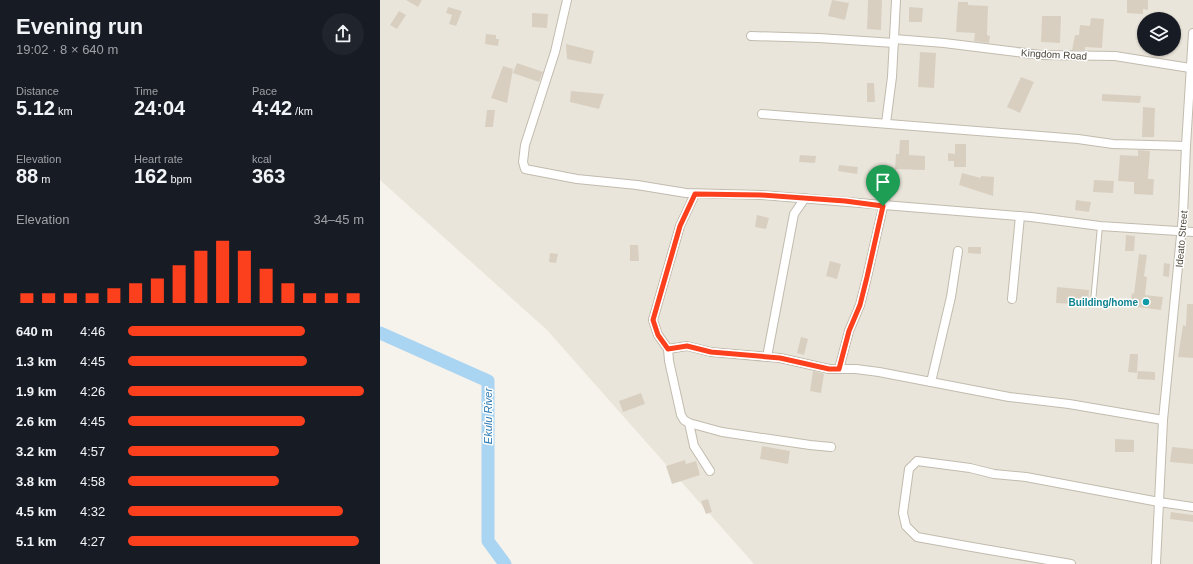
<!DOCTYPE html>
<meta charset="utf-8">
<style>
body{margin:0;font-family:Helvetica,sans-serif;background:#20242c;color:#f1f3f6;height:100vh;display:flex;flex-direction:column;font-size:15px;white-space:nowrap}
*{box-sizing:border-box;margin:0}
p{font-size:13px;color:#9ea1a6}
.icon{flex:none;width:22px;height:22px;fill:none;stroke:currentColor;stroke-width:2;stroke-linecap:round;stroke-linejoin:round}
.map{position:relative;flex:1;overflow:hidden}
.sheet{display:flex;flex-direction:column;background:#171b24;width:380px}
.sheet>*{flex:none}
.fabs{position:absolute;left:757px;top:12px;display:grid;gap:8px}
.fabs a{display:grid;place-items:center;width:44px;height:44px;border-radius:50%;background:#171b24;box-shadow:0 1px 3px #0004;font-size:20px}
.pin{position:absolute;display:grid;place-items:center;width:34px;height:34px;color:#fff;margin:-41px -17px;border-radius:50% 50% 50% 0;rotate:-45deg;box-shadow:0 0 4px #0007}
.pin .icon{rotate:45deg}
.round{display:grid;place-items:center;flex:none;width:42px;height:42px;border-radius:21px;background:#20242c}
.headline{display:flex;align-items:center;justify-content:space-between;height:68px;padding:0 16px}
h1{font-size:22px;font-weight:600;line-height:30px}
.stats{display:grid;grid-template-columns:repeat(3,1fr);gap:6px;height:68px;padding:4px 16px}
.stats div{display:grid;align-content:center}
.stats b{font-size:20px;font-weight:600}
.stats small{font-size:11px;font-weight:400}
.stats p{font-size:11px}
.chart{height:112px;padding:8px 16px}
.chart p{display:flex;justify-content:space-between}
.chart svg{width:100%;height:72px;margin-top:4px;stroke:#fc3f1d;stroke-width:6}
ul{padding:0 16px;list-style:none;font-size:13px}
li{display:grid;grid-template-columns:64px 48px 1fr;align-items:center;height:30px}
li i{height:10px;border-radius:5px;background:#fc3f1d}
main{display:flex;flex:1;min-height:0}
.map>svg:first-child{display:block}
.residential{fill:#eae5da;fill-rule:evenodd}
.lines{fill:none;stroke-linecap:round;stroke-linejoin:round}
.river{stroke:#a9d4f2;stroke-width:13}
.building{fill:#d8cfc1}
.service-casing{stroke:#c2bbae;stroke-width:6}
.minor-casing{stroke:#c2bbae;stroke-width:10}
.service{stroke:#fff;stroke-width:4}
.minor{stroke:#fff;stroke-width:8}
.route-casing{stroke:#fff;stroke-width:8}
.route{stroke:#fc3f1d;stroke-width:5}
.culture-dot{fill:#0f9aa8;stroke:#fff;stroke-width:1.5}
.labels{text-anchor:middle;stroke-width:3;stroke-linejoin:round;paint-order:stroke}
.street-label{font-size:10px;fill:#4b4439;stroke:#fff}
.culture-label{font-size:10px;font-weight:bold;fill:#0d838f;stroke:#fff;text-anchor:end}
.water-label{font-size:11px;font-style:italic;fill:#2e7ab2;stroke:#fff}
</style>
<main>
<section class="sheet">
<div class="headline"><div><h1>Evening run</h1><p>19:02 · 8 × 640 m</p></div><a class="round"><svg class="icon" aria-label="share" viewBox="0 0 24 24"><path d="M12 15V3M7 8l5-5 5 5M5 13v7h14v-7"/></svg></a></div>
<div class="stats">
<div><p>Distance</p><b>5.12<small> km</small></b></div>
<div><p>Time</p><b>24:04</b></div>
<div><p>Pace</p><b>4:42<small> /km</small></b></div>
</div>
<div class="stats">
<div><p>Elevation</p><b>88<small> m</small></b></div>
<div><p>Heart rate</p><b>162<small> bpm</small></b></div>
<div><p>kcal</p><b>363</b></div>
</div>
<div class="chart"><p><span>Elevation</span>34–45 m</p>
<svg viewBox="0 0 160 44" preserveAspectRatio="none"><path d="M5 44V38M15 44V38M25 44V38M35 44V38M45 44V35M55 44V32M65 44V29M75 44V21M85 44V12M95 44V6M105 44V12M115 44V23M125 44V32M135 44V38M145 44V38M155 44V38"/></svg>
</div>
<ul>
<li><b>640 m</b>4:46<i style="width:75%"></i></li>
<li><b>1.3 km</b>4:45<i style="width:76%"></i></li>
<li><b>1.9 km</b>4:26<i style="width:100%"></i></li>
<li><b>2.6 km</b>4:45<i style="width:75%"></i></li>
<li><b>3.2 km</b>4:57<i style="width:64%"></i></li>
<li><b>3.8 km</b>4:58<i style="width:64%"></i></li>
<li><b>4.5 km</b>4:32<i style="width:91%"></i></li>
<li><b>5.1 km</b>4:27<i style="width:98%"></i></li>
</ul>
</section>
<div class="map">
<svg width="813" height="564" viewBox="0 0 813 564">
<rect width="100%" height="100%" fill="#f6f3ec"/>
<!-- residential -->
<path class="residential" d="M0,0h813v564h-439l-207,-234 -167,-150zM764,19h30v30h-30z"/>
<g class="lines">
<!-- river -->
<path class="river" d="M0,333l108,48v160l17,23"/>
</g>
<!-- building -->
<g class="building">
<path d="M26,0h16l-4,7z"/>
<path d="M452,0l17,3 -4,17 -17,-4z"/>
<path d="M488,0h14l-1,30 -14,-1z"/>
<path d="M747,0h21v10l-5,-1v5l-16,-1z"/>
<path d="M578,2h10v3l20,1 -1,29 3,1 -1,7 -15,-2 1,-8 -19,-1z"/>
<path d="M68,7l14,4 -6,15 -7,-2 3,-9 -6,-2z"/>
<path d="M529,7l14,1 -1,14h-13z"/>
<path d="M19,11l7,4 -9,14 -7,-4z"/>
<path d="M152,13l16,1 -1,14 -15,-1z"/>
<path d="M662,16h19l-1,27 -19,-1z"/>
<path d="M711,18l13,1 -2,29 -17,-1v3h-13l3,-15h4l1,-10 10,1z"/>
<path d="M106,34l10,1v4h3l-1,7 -13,-2z"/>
<path d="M186,44l28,7 -3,13 -24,-5z"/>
<path d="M540,52l16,1 -2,35 -16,-1z"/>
<path d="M137,63l26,9 -4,10 -26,-9z"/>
<path d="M123,66l10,3 -6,34 -16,-5z"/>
<path d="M641,77l13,5 -14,31 -13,-6z"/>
<path d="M487,83h7l1,19h-8z"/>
<path d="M191,91l33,3 -5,15 -29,-7z"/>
<path d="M722,94l39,2 -1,7 -38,-2z"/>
<path d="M763,107l12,1 -1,29h-12z"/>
<path d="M107,110h8l-2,17h-8z"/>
<path d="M520,140h9v15l16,1v14l-30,-1 1,-15h3z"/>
<path d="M575,144h11v23h-12v-6h-6v-8l7,1z"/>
<path d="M758,150l12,1 -2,28h6l-1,16 -19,-1v-12l-16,-1 2,-26 18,1z"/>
<path d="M420,155l16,1 -1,7 -16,-1z"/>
<path d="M459,165l19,2 -1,7 -19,-3z"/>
<path d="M582,173l19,5v-2l13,1 -1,19 -34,-11z"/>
<path d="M714,180l20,1 -1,12 -20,-1z"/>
<path d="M696,200l15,2 -2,10 -14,-2z"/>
<path d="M377,215l12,3 -3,11 -11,-2z"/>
<path d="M746,235l9,1 -1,15h-9z"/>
<path d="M250,245h8l1,16h-9z"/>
<path d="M588,247h13v7l-13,-1z"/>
<path d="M170,253l8,1 -2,9 -7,-1z"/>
<path d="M759,254l8,1 -3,21 3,1 -2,18 18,2 -2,13 -31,-4 2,-13 2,1z"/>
<path d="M450,261l11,3 -4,15 -11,-3z"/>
<path d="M784,263l6,1 -1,13 -6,-1z"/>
<path d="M677,287l32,3 -1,15 -32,-2z"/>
<path d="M807,304h6v54l-15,-1 5,-32 3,1z"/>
<path d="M421,337l7,2 -4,16 -7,-2z"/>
<path d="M750,354h8l-1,19 -9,-1z"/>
<path d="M433,371l11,3 -3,19 -11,-2z"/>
<path d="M758,371l17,1v8l-18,-1z"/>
<path d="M261,393l4,11 -22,8 -4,-11z"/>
<path d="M735,439l19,1v12h-19z"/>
<path d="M382,446l28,5 -2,13 -28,-5z"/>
<path d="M792,447l21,2v15l-23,-2z"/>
<path d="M305,460l1,4 10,-3 4,14 -28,9 -6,-18z"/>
<path d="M328,499l4,13 -6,2 -5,-13z"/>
<path d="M791,512l22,3v7l-23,-3z"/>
</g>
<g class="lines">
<!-- service casing -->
<g class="service-casing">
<path id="service" d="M713,302l7,-76"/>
</g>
<!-- minor casing -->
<g class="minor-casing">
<g id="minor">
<path d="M187,0l-12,52 -30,93 -2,17 2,7 52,10 60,6 49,8 75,2 270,22 69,9 93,6"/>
<path d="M371,36l68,2 75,5"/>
<path d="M514,39l50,4 97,12 74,1 75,12"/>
<path d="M382,114l316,25 35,5 73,2"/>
<path d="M506,123l6,-46 4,-77"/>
<path d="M315,194l-15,32 -27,94 5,15 10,14 1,12 12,54 3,5 5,3 33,9 88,13 21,2"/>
<path d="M632,299l8,-83"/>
<path d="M288,349l19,-3 24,6 69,6 49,11h27l23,3 130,25 60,7 94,16"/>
<path d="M387,357l27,-143 11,-16"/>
<path d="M459,369l10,-38 11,-26 7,-28 24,-105"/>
<path d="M551,382l20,-85 7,-46"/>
<path d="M309,423l5,23 16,25"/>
<path d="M691,564l-99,-17 -55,-10 -11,-11 -3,-13 6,-44 8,-8 53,7 24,6 32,3 133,25 4,-82 20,-205 3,-69 7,-113"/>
<path d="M776,564l3,-62 34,5"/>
</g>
</g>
<!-- service -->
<use href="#service" class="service"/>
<!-- minor -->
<use href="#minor" class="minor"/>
</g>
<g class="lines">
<!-- route casing -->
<g class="route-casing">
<path id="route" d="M315,194l66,1 84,6 38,5 -16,71 -7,28 -11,26 -10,38h-10l-49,-11 -69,-6 -24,-6 -19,3 -10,-14 -5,-15 27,-94z"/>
</g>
<!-- route -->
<use href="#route" class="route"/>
</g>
<!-- markers -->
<circle class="culture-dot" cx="766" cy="302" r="4"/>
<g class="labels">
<!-- street labels -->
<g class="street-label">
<text transform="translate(674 54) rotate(3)" y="4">Kingdom Road</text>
<text transform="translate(801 239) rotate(-85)" y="4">Ideato Street</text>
</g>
<!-- culture labels -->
<g class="culture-label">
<text x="758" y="306">Building/home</text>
</g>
<!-- water labels -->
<g class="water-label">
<text transform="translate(108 416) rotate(-90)" y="4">Ekulu River</text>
</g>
</g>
</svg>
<div class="fabs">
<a><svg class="icon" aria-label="layers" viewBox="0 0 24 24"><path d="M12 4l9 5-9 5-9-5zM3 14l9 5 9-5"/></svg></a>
</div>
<div class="pin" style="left:503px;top:206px;background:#1e9e55"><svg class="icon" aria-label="arrive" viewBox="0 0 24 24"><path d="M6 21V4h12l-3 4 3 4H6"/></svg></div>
</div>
</main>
